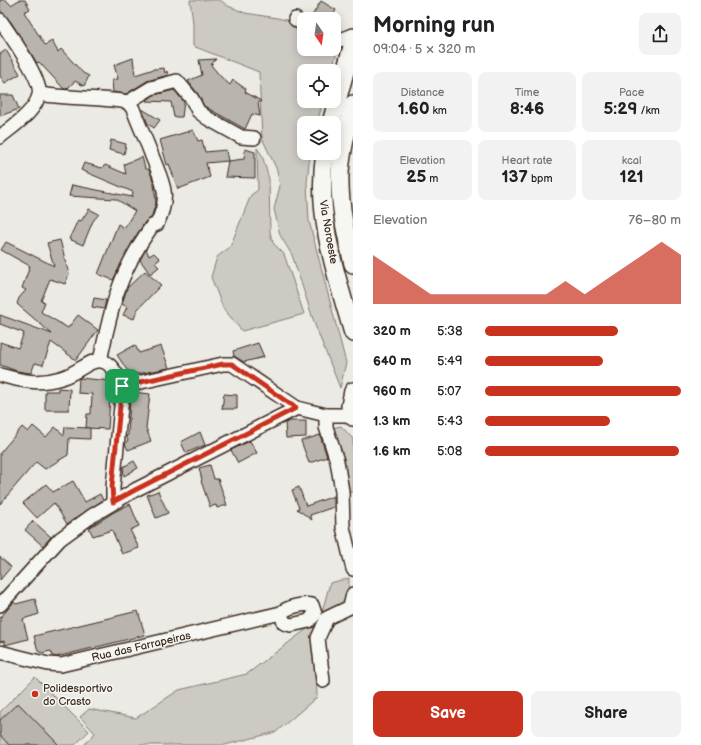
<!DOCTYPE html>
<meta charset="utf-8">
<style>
body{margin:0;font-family:"Balsamiq Sans",sans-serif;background:#f2f2f2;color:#202124;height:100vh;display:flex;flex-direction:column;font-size:15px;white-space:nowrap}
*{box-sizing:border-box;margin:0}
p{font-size:13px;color:#757577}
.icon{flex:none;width:22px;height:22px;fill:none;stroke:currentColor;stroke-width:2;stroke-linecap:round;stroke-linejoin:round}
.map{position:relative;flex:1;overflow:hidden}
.details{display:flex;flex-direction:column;background:#fff;width:348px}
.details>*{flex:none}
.needle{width:26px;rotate:167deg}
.tools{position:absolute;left:297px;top:12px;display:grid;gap:8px}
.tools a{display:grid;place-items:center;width:44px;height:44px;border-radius:8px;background:#fff;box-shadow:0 2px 10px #0003;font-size:20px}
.pin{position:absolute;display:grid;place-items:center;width:34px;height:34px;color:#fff;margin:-17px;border-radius:8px;box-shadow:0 2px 6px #0006}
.round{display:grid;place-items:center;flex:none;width:42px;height:42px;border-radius:8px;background:#f2f2f2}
.headline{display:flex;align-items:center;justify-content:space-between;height:68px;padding:0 20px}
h1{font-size:22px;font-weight:700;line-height:30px}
.metrics{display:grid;grid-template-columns:repeat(3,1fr);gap:6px;height:68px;padding:4px 20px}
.metrics div{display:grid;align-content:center;border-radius:8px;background:#f2f2f2;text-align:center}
.metrics b{font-size:17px;font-weight:700}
.metrics small{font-size:11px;font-weight:400}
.metrics p{font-size:11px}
.chart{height:112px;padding:8px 20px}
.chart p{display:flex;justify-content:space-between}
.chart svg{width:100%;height:72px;margin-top:4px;fill:#c8321e;opacity:.7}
.button{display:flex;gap:8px;margin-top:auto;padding:8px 20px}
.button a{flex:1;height:46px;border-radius:8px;background:#c8321e;color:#fff;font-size:16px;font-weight:700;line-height:46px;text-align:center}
.button a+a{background:#f2f2f2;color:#202124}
ul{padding:0 20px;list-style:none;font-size:13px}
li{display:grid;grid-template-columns:64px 48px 1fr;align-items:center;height:30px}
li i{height:10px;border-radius:5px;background:#c8321e}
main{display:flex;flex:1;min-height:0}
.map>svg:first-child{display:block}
.green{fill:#cdcac4;stroke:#847a71}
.building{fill:#bab4ae;stroke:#3b2a1e}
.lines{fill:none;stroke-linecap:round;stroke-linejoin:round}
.minor-casing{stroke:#3b2a1e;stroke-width:16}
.major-casing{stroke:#3b2a1e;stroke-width:20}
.minor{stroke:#f6f6f2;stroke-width:13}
.major{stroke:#f6f6f2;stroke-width:17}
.route-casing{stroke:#fff;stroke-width:8}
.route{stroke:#c8321e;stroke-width:5}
.poi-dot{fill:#c8321e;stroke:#f6f6f2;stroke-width:1.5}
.labels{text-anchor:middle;stroke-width:3;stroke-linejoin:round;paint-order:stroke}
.street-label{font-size:11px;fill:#3b2a1e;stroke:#f6f6f2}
.poi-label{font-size:11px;fill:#3b2a1e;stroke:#f6f6f2;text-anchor:start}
</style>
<main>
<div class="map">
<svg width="353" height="745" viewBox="0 0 353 745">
<rect width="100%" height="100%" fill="#ebeae5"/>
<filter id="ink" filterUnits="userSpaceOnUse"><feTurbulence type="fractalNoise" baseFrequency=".025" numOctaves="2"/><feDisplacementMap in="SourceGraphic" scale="8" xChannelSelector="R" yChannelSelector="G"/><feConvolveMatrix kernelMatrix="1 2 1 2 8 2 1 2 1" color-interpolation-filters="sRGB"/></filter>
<g filter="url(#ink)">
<!-- green -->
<g class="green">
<path d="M190,0h30l8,6 17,7 32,5 17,4 10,6v21h30v-8l6,2 -9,28h-27v30h19l-6,22h-13v30h6l-3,30 2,38 37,142 -6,25 -25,-63 -23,-70 -12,-20 -6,-26 6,-23 -3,-16 -15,-32 -3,-66 -66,-26v-23z"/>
<path d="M257,148l5,7 7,24 1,53 3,11 11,11 20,60 -62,17 -19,-23 -12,-31 6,-20 13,-10 21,-52 7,-5z"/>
<path d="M341,426l12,13v53h-4l-3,-1 -14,-63z"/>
<path d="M349,578l-1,22 -33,36 2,61 -41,35 -51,13h-141l11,-12 -15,-16 9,-8 47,9 43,-28 68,-16 73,-55 10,-36z"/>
<path d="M35,677l54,54 -14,14h-75v-33z"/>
</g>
<!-- building -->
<g class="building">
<path d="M0,0h6l5,5 8,-5h6l5,9 -6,3 21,33 7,-4 6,11 3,-3 22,24 6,3 -5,10 -9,-5 -8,8h-3l-25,-27 -2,1 -26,-41 -11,-12z"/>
<path d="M321,1l15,9 -5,9h-21z"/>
<path d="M6,50l14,24 -15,9 -5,-7v-22z"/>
<path d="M133,58l2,17 19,-6 10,-1 1,5 2,-2 1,4 -21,6 -21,13 -13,-2 -1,-12 6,-1 -4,-14z"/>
<path d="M216,59l-5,6 9,11 10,9 3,-5 13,9 -1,3 16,9 -3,2 2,13 -8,-2 -7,15 -41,-23 -6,-12 -10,-13 14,-6 -3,-15z"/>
<path d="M174,90l10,12 -2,15h-8l-3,-15 -25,-1 8,-6z"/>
<path d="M0,95h13l6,14 -19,7z"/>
<path d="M142,109l18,11 -6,8 -6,-4z"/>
<path d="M193,130l5,11 4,-1 3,12 21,-2 2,11 -22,2 4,14 -32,12 -9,-25 -2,1 -7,-25z"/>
<path d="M111,140l15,4 -2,10 -15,-4z"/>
<path d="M245,149l10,3v26l-30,-1 3,-16 16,-2z"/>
<path d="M142,157l3,11 5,3 4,13 2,19 -5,15 -6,4 -11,17 -21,41 -15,-6 20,-50 6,4 11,-17 -19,-12 -47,-3 3,-11 60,12 1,-5 -52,-22 3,-7 18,5 3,-3 21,9 -2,-10z"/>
<path d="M89,209l10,5 -6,7 -10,24 -14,-6 9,-19 3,1z"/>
<path d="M60,240l9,34 -4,10 -15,-5 -9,22 4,1 -4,10 27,16 10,-13 20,15 -22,30 -25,-18 -8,23 -8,-2 -4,10 -14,-2 -17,-6v-23l18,6 6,-15 -24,-9v-9l52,19 -35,-30 2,-6 7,-8 -4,-2 8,-22 -29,-16 5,-8 48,24 -7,-23z"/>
<path d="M146,249l3,7 5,-3 6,6 -5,4 4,4 -9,7 -10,-14z"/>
<path d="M145,271l16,14 -24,25 -3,9 -11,-4 4,-8 -5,-3 5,-16z"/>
<path d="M94,298l12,2 -2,9 -12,-2z"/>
<path d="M258,343l6,14 -20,5 -10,-6 -1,-5z"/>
<path d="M135,345l4,8 22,-7 8,22 -32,6 -10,-4 -10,-15z"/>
<path d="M79,378l32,3 -3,48 -22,-1 1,-14h4l1,-20 -14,-1z"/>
<path d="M58,388l12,1 -1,21h-24v-19h13z"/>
<path d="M133,392l17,2 -4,34 5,13 -23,9 -3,-6 3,-4 -2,-4 2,-1 2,-35h4z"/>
<path d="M224,394l13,1v14h-15z"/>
<path d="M290,421h16v16l-20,1 -1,-15z"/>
<path d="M33,426l13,11 9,-10 9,8 1,-8 25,1v11l-21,-1 -1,17 -23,14 -9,-7 -36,42v-51l22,-26 6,5z"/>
<path d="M200,432l5,13 -19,8 -5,-11z"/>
<path d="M320,435l7,22 -18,6 -8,-22z"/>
<path d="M250,441l7,12 -19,10 -7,-13z"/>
<path d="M134,461l4,7 -14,8 -1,-9z"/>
<path d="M210,465l4,14h4l9,26 -10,3 -1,-3 -6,2 -9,-26 1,-1 -3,-12z"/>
<path d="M73,481l12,21 15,-8 3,6 -36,24 -13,-21 -17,15 -14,-15 23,-19 7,8z"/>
<path d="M299,487l7,19 28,-10v11l-24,8 2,5 -15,-11 2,-1 -7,-18z"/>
<path d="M158,491l10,22 -12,5 -9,-23z"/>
<path d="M130,504l9,22 -9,4 9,18 -17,6 -10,-24 -19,6 -4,-8 25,-16z"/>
<path d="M33,521l18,16 -8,9 -18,-16z"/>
<path d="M0,557l11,10 -11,13z"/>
<path d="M35,599l4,15 -16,5 5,20 -23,6 -1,-4 -4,1v-24l14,-16 2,2z"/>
<path d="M138,611l7,24 -89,22 -3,-1 -2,-5 -9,2 -4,-2 -4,-15z"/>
<path d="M18,703l41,42h-50l-9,-10v-15z"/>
</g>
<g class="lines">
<!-- minor casing -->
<g class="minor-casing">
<g id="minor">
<path d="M295,19l9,6"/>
<path d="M0,20c9,13 43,61 39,75 -4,17 -26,31 -39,42"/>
<path d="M334,39l6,1 13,-5"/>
<path d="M40,94c29,5 58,3 88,8"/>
<path d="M128,102l23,-14 26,-7 15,18 6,12 9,7 34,19 13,1"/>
<path d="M100,361c11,-53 19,-89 52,-135l5,-2c14,-30 6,-40 -5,-68 -6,-16 -13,-31 -19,-47l-5,-7"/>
<path d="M0,375c22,6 38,10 61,3 28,-8 40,-39 62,8l100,-22h9l65,44"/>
<path d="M326,415v12l11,34 5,30 1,36 10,42"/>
<path d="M113,502v-15l10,-101"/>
<path d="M0,605l60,-66 33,-24 42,-25 162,-82 29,7h26"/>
<path d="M0,652l48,12 13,1 220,-52c6,-6 23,-10 31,-8l3,9 -6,7 -18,4 -7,-2 -3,-10"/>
<path d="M323,681l-5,-43 9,-20 23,-11 3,-13"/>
</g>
</g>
<!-- major casing -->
<g class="major-casing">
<g id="major">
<path d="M353,104c-5,23 -12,47 -13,70 -1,30 6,61 13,90"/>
<path d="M331,123l22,-80"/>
<path d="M325,153c-10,61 11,122 28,180"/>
<path d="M353,391l-3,15 3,11"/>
</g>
</g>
<!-- minor -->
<use href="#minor" class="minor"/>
<!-- major -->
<use href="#major" class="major"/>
</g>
</g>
<g class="lines" filter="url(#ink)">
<!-- route casing -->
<g class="route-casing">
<path id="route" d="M223,364h9l64,44 -161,82 -22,12 -1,-16 10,-100z"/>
</g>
<!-- route -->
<use href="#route" class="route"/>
</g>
<!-- markers -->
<circle class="poi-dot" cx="35" cy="694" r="4"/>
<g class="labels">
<!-- street labels -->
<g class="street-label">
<text transform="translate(329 232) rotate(80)" y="4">Via Noroeste</text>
<text transform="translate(141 646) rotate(-13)" y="4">Rua das Farrapeiras</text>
</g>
<!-- poi labels -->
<g class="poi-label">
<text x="43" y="692">Polidesportivo<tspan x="43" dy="13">do Crasto</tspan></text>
</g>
</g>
</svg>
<div class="tools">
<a><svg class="needle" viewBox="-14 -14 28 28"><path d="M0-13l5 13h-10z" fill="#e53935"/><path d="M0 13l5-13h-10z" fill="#757577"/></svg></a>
<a><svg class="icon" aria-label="locate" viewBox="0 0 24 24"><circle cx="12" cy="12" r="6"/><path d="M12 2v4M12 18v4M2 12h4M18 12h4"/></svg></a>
<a><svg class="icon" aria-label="layers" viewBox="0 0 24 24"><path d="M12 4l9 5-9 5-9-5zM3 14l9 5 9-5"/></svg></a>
</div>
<div class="pin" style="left:122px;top:386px;background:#1e9e55"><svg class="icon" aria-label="arrive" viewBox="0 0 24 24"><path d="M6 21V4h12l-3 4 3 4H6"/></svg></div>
</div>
<section class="details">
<div class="headline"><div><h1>Morning run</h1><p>09:04 · 5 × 320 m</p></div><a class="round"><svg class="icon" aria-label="share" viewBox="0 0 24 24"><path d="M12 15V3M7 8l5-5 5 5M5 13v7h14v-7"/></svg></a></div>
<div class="metrics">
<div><p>Distance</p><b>1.60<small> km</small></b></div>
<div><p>Time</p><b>8:46</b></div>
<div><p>Pace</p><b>5:29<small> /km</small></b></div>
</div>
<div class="metrics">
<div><p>Elevation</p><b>25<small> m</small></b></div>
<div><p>Heart rate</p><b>137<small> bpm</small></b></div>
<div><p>kcal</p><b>121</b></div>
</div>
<div class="chart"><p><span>Elevation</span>76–80 m</p>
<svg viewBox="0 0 160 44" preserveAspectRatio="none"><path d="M0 44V14L10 22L20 30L30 38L40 38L50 38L60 38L70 38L80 38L90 38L100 30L110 38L120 30L130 22L140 14L150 6L160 14V44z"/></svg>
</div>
<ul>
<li><b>320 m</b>5:38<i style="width:68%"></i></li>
<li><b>640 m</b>5:49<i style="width:60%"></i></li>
<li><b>960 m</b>5:07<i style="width:100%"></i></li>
<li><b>1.3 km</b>5:43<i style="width:64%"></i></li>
<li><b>1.6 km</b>5:08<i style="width:99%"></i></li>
</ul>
<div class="button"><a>Save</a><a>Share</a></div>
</section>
</main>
